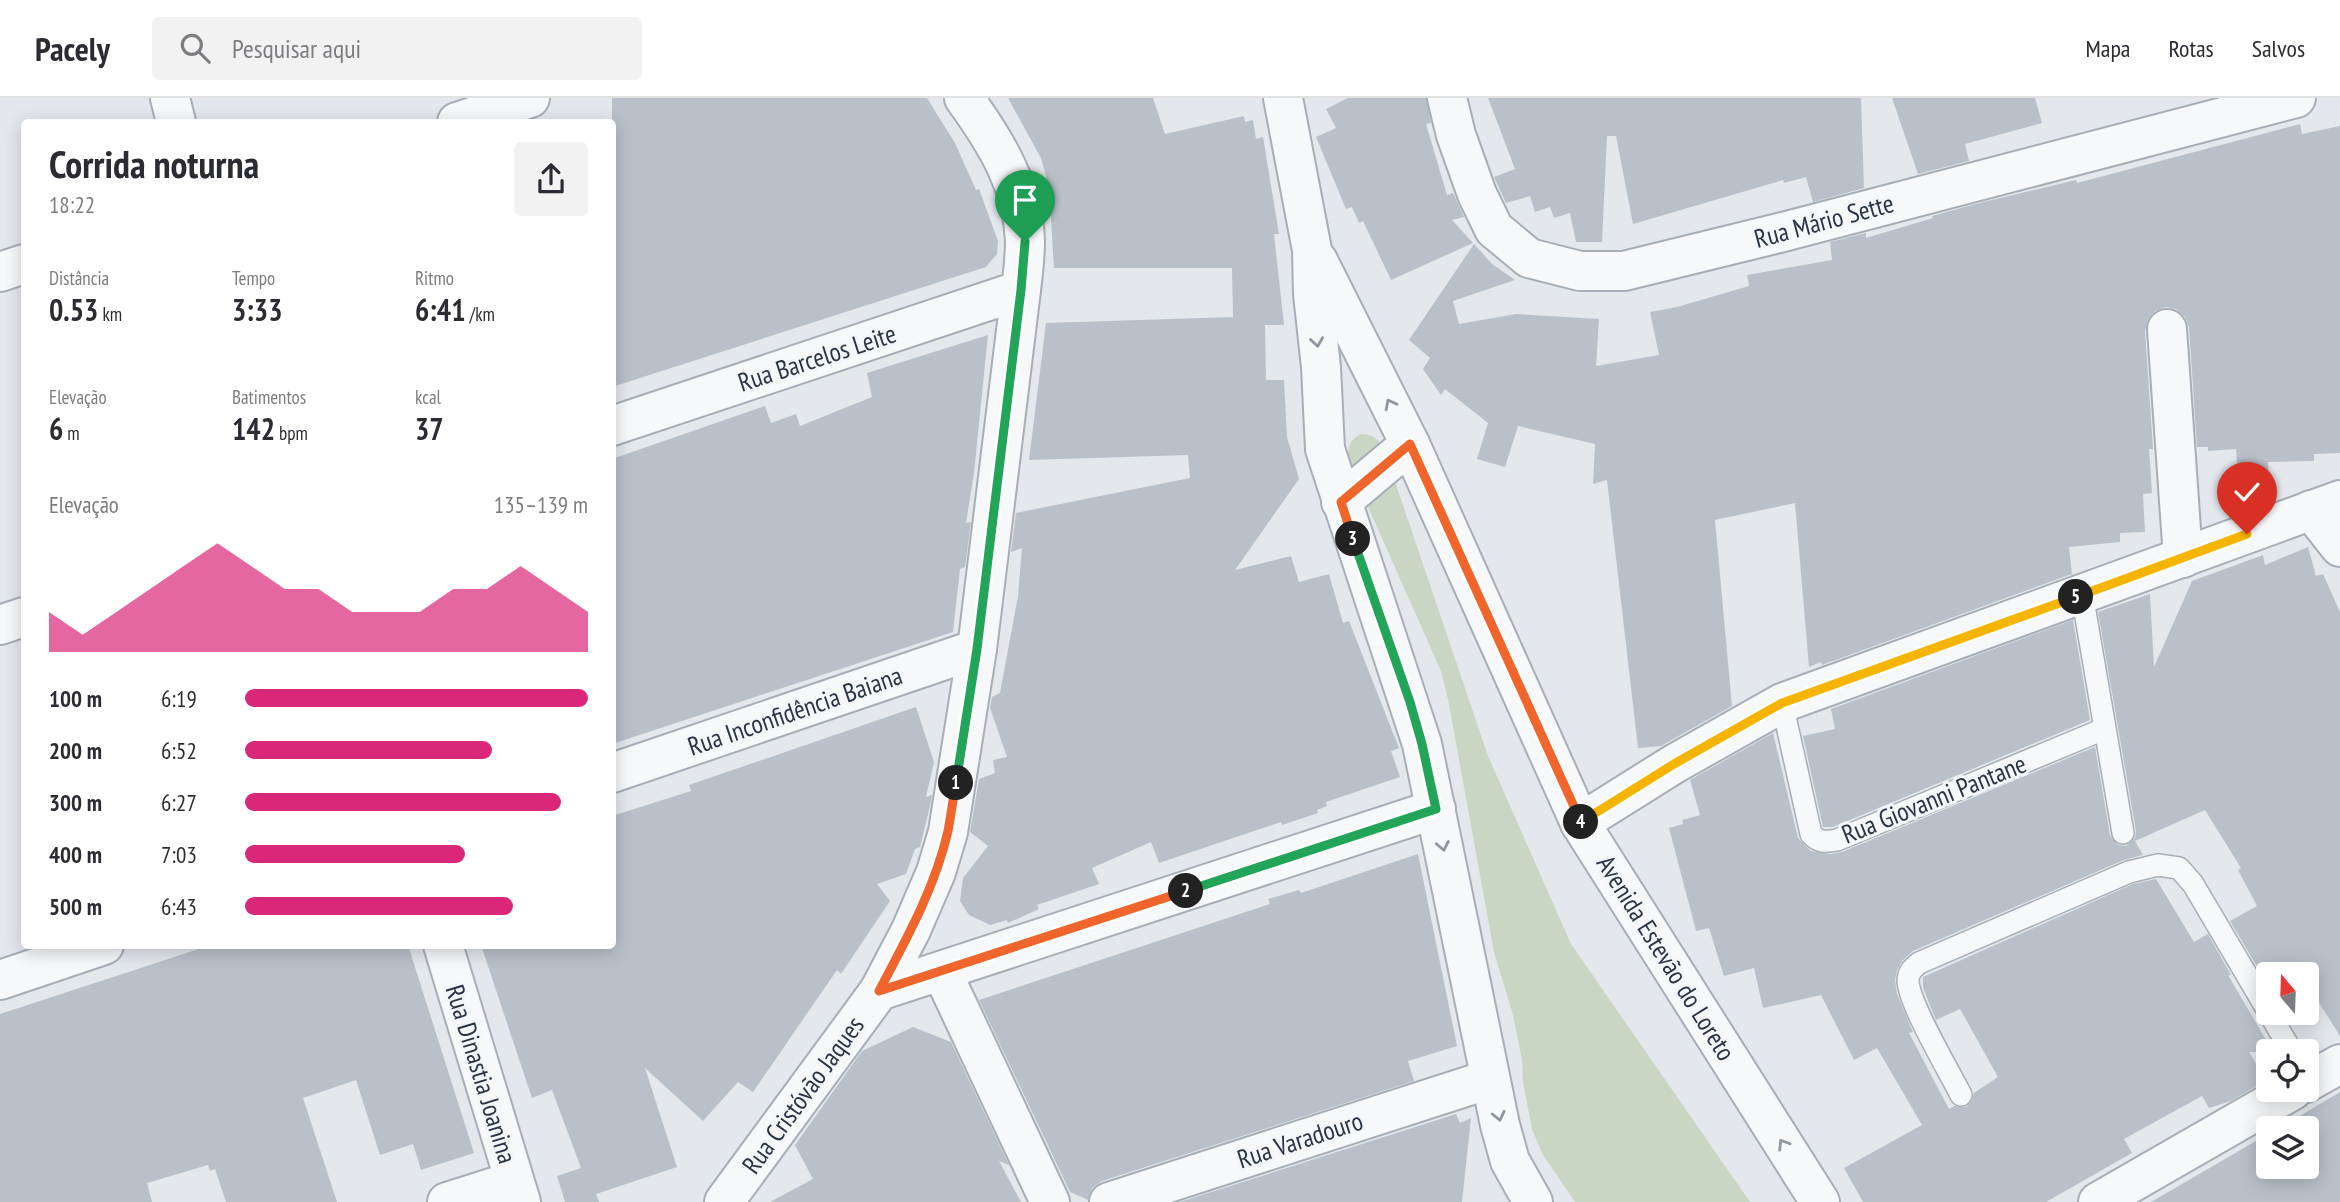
<!DOCTYPE html>
<html lang="pt">
<meta charset="utf-8">
<style>
body{margin:0;font-family:"PT Sans Narrow",sans-serif;background:#f2f2f3;color:#2b2b33;height:100vh;display:flex;flex-direction:column;font-size:26px;white-space:nowrap}
*{box-sizing:border-box;margin:0}
p{font-size:23px;color:#7c7c81}
.icon{flex:none;width:38px;height:38px;fill:none;stroke:currentColor;stroke-width:2;stroke-linecap:round;stroke-linejoin:round}
.map{position:relative;flex:1;overflow:hidden}
.sheet{position:absolute;left:21px;top:21px;width:595px;height:830px;display:flex;flex-direction:column;background:#fff;border-radius:7px;box-shadow:0 4px 18px #0003}
.sheet>*{flex:none}
.needle{width:46px;rotate:341deg}
.buttons{position:absolute;left:2256px;top:864px;display:grid;gap:14px}
.buttons a{display:grid;place-items:center;width:63px;height:63px;border-radius:7px;background:#fff;box-shadow:0 4px 18px #0003;font-size:35px}
.pin{position:absolute;display:grid;place-items:center;width:60px;height:60px;color:#fff;margin:-72px -30px;border-radius:50% 50% 50% 0;rotate:-45deg;box-shadow:0 0 7px #0007}
.pin .icon{rotate:45deg}
.km{position:absolute;width:35px;height:35px;margin:-18px;border-radius:50%;background:#222;color:#fff;font-size:19px;line-height:35px;text-align:center}
.round{display:grid;place-items:center;flex:none;width:74px;height:74px;border-radius:7px;background:#f2f2f3}
.head{display:flex;align-items:center;justify-content:space-between;height:119px;padding:0 28px}
h1{font-size:38px;font-weight:800;line-height:52px}
.stats{display:grid;grid-template-columns:repeat(3,1fr);gap:10px;height:119px;padding:7px 28px}
.stats div{display:grid;align-content:center}
.stats b{font-size:30px;font-weight:800}
.stats small{font-size:19px;font-weight:400}
.stats p{font-size:19px}
.chart{height:196px;padding:14px 28px}
.chart p{display:flex;justify-content:space-between}
.chart svg{width:100%;height:126px;margin-top:7px;fill:#db2777;opacity:.7}
ul{padding:0 28px;list-style:none;font-size:23px}
li{display:grid;grid-template-columns:112px 84px 1fr;align-items:center;height:52px}
li i{height:18px;border-radius:9px;background:#db2777}
header{display:flex;align-items:center;gap:42px;box-sizing:border-box;height:98px;padding:0 35px;background:#fff;border-bottom:2px solid #e1e1e2}
header strong{font-size:33px}
nav{display:flex;gap:38px;margin-inline-start:auto;font-size:24px}
.search{width:490px;height:63px;background:#f2f2f3;display:flex;align-items:center;gap:18px;box-sizing:border-box;padding:0 24px;border-radius:7px;color:#7c7c81;font-size:26px}
.map>svg:first-child{display:block}
.green{fill:#c9d6c4}
.building{fill:#bac0ca}
.lines{fill:none;stroke-linecap:round;stroke-linejoin:round}
.lane-casing{stroke:#a8aeb7;stroke-width:24}
.street-casing{stroke:#a8aeb7;stroke-width:42}
.lane{stroke:#f7f8fa;stroke-width:21}
.street{stroke:#f7f8fa;stroke-width:38}
.oneway{stroke:#9096a0}
.split-1-casing{stroke:#fff;stroke-width:14}
.split-2-casing{stroke:#fff;stroke-width:14}
.split-3-casing{stroke:#fff;stroke-width:14}
.split-4-casing{stroke:#fff;stroke-width:14}
.split-5-casing{stroke:#fff;stroke-width:14}
.split-6-casing{stroke:#fff;stroke-width:14}
.split-1{stroke:#22a559;stroke-width:9}
.split-2{stroke:#f0652b;stroke-width:9}
.split-3{stroke:#22a559;stroke-width:9}
.split-4{stroke:#f0652b;stroke-width:9}
.split-5{stroke:#f5b400;stroke-width:9}
.split-6{stroke:#f5b400;stroke-width:9}
.labels{text-anchor:middle;stroke-width:6;stroke-linejoin:round;paint-order:stroke}
.street-label{font-size:26px;fill:#2a3445;stroke:#f4f6f9}
</style>
<header>
<strong>Pacely</strong>
<div class="search"><svg class="icon" aria-label="search" viewBox="0 0 24 24"><circle cx="10" cy="10" r="6"/><path d="M15 15l6 6"/></svg>Pesquisar aqui</div>
<nav><a>Mapa</a><a>Rotas</a><a>Salvos</a></nav>
</header>
<div class="map">
<svg width="2340" height="1104" viewBox="0 0 2340 1104">
<rect width="100%" height="100%" fill="#e4e7ec"/>
<!-- green -->
<path class="green" d="M1361,336c12,0 17,5 23,15l104,307 83,188 179,258h-175l-32,-47 -11,-26 -9,-47 -1,-22 -9,-45 -19,-63 -46,-253 -7,-28 -92,-207c-2,-14 -1,-24 12,-30z"/>
<!-- building -->
<g class="building">
<path d="M612,0h315l28,45 21,47 3,-1 19,52 -1,13 -11,13 -374,120z"/>
<path d="M1008,0h145l12,36 79,-18 1,6 8,-2 3,19 7,-2 16,97h-5l10,91h-19l1,55h18l3,57 12,42 -64,91 56,-14 8,26 30,-8 14,49 6,-2 50,127 -8,3 9,26 -74,25 1,4 -10,4 1,3 -36,12 -1,-3 -122,41 -8,-21 -59,26 7,16 -62,21 2,4 -31,14 -1,-3 -17,5 -21,-10 -9,-14 3,-23 25,-32 -18,-14 9,-53 16,-6 -2,-13 14,-3 -17,-49 2,-11 8,-4 18,-97 4,-48 -11,4 5,-39 174,-35 -2,-23 -159,5 17,-137 187,-6 -1,-49h-178l-5,-81 -8,-29z"/>
<path d="M1348,0h78l5,25 -5,1 21,71 6,-2 11,24 -12,3 21,23 -82,37 -28,-59 -4,2 -7,-16 -6,2 -30,-72 20,-9 -10,-19z"/>
<path d="M1488,0h373l3,90 -51,14 -7,-25 -22,6 -1,-3 -150,44 -17,-88h-9l-5,106h-26l-6,-29 -16,5 -4,-11 -15,5 -5,-16 -24,7 -12,-26 21,-8z"/>
<path d="M1892,0h143l7,25 -77,21 4,17 -51,13z"/>
<path d="M2300,26l2,10 38,-8v327l-26,1v7l-46,1 2,38 -30,11 -4,-62 -28,2v-4h-11l-8,-120 -4,-10 -9,-8 -10,-2 -11,4 -7,8 -3,12 8,118h-4l3,44 -9,1 2,38 -25,1v9l-51,5 3,27 -250,91 -1,-3 -12,5 -14,-164 -80,17 17,186 -71,40 -23,2 -31,-268 -14,4 2,-40 -77,-18 -13,41 -28,-8 11,-36 -43,-34 -4,6 -18,-26 7,-11 -21,-18 65,-96 18,20 23,16 -62,21 6,23 57,-10 83,5 -3,47 63,-11 -9,-43 27,-5 72,-21 -2,-11 85,-15 -2,-18 36,-9v5l67,-20 -1,-2 47,-13 97,-23 1,3z"/>
<path d="M988,237l-14,138 -8,50 5,-1 -6,45 -5,2 -7,63 -341,112v-285l153,-53 6,17 25,-9 4,12 72,-29 -5,-24z"/>
<path d="M2308,449l8,29 7,-2 17,38v424l-34,-54v-7h-44l-32,-54 27,-15 -19,-36 3,-2 -36,-58 -70,31 8,14 -19,5 -211,91 -10,9 -6,10 -2,10 2,14 16,38 -4,1 40,76 5,-3 12,1 6,-6 2,-8 24,-16 -38,-68 -24,11 -13,-32v-11l210,-93 23,-5 38,63 14,-8 23,41h-3l45,77h-24l17,28 -35,21 -22,7 -7,-12 -78,43 8,14 -86,49h-183l-19,-34 78,-43 -45,-77 -23,12 -33,-65 -58,13 -9,-40 -30,8 -15,-48 -13,3 -27,-103 14,-4 -1,-4 18,-5 -10,-35 83,-47 25,105 13,13 19,3 12,-2 253,-105 15,88 8,10 8,1 9,-8 1,-7 -38,-219 52,-18 4,73 38,-86 71,-26 2,10z"/>
<path d="M2073,522l17,100 -257,107h-10l-20,-91 32,-7 -4,-20z"/>
<path d="M916,609l18,55 -8,35 6,-2 -1,7 -11,45 -5,2 -9,25 -29,10 13,17 -49,73 -4,-4 -84,122 -15,-10 -35,39 -58,-53 32,99 -81,27 3,8h-34l-8,-26 24,-8 -29,-78 -20,8 -51,-153h131v-129l79,-25 -2,-6z"/>
<path d="M1418,756l39,192 -49,15 6,20 -312,100 -10,7 -4,12 -18,-8 -91,-192 291,-96 -2,-5 31,-9 2,3z"/>
<path d="M211,847h197l66,208 -53,17 -8,-26 -33,11 -24,-75 -53,18 34,104h-111l-11,-33 -5,2 -2,-6 -61,18 5,19h-152v-188z"/>
<path d="M913,929l38,15 58,123 -10,-4 22,41h-251l43,-23 -18,-34 67,-94z"/>
<path d="M2340,994v110h-189l117,-68v33h38v-38h-28z"/>
<path d="M1456,1016l4,9 11,-5 -9,84h-282z"/>
</g>
<g class="lines">
<!-- lane casing -->
<g class="lane-casing">
<g id="lane">
<path d="M2082,496l41,239"/>
<path d="M1782,605l29,131c8,9 15,8 26,6l267,-111"/>
<path d="M2269,915l23,39"/>
<path d="M1961,997c-12,-24 -52,-91 -53,-114 0,-9 5,-13 11,-18l210,-91 29,-7 21,3 14,16 75,127"/>
</g>
</g>
<!-- street casing -->
<g class="street-casing">
<g id="street">
<path d="M170,0l6,24"/>
<path d="M1283,0l29,152 1,44 8,73 4,82 97,295 78,381 10,36 23,41"/>
<path d="M1447,0l9,37 21,59 17,35 35,29 51,13h44l155,-38 517,-135"/>
<path d="M457,24l73,-24"/>
<path d="M1318,163l92,183 170,379 240,379"/>
<path d="M0,174l24,-8"/>
<path d="M2167,231l16,229"/>
<path d="M612,328l409,-136"/>
<path d="M1341,404l69,-58"/>
<path d="M2311,412l29,37"/>
<path d="M0,527l24,-8"/>
<path d="M612,675l365,-124"/>
<path d="M1580,725l94,-59 108,-61 558,-203"/>
<path d="M443,847l78,257"/>
<path d="M942,874l108,230"/>
<path d="M0,882l104,-35"/>
<path d="M879,893l557,-182"/>
<path d="M2306,985l34,-19"/>
<path d="M447,1104l66,-21"/>
<path d="M724,1104l155,-211 32,-61 25,-58 12,-40 29,-183 44,-359c2,-16 4,-33 4,-49 -2,-55 -29,-99 -61,-143"/>
<path d="M1109,1104l381,-123"/>
<path d="M2098,1104l195,-112"/>
</g>
</g>
<!-- lane -->
<use href="#lane" class="lane"/>
<!-- street -->
<use href="#street" class="street"/>
</g>
<!-- one-way arrows -->
<defs><path id="oneway-chevron" d="M-2-3.5L2.5 0L-2 3.5" fill="none" stroke-width="1.6" stroke-linecap="round" stroke-linejoin="round" transform="scale(1.75)"/></defs>
<g class="oneway">
<use href="#oneway-chevron" transform="translate(1317 244) rotate(82)"/>
<use href="#oneway-chevron" transform="translate(1390 306) rotate(-117)"/>
<use href="#oneway-chevron" transform="translate(1443 748) rotate(79)"/>
<use href="#oneway-chevron" transform="translate(1499 1018) rotate(77)"/>
<use href="#oneway-chevron" transform="translate(1783 1046) rotate(-122)"/>
</g>
<g class="lines">
<!-- split-1 casing -->
<g class="split-1-casing">
<path id="split-1" d="M956,685l21,-134 44,-359 4,-48"/>
</g>
<!-- split-2 casing -->
<g class="split-2-casing">
<path id="split-2" d="M956,685c-3,16 -5,32 -8,48 -13,57 -42,109 -69,160l307,-100"/>
</g>
<!-- split-3 casing -->
<g class="split-3-casing">
<path id="split-3" d="M1186,793l250,-82 -14,-65 -12,-42 -57,-163"/>
</g>
<!-- split-4 casing -->
<g class="split-4-casing">
<path id="split-4" d="M1353,441l-12,-37 69,-58 171,378"/>
</g>
<!-- split-5 casing -->
<g class="split-5-casing">
<path id="split-5" d="M1581,724l93,-58 108,-61 294,-106"/>
</g>
<!-- split-6 casing -->
<g class="split-6-casing">
<path id="split-6" d="M2076,499l171,-63"/>
</g>
<!-- split-1 -->
<use href="#split-1" class="split-1"/>
<!-- split-2 -->
<use href="#split-2" class="split-2"/>
<!-- split-3 -->
<use href="#split-3" class="split-3"/>
<!-- split-4 -->
<use href="#split-4" class="split-4"/>
<!-- split-5 -->
<use href="#split-5" class="split-5"/>
<!-- split-6 -->
<use href="#split-6" class="split-6"/>
</g>
<g class="labels">
<!-- street labels -->
<g class="street-label">
<text transform="translate(1824 123) rotate(-15)" y="9">Rua Mário Sette</text>
<text transform="translate(817 260) rotate(-18)" y="9">Rua Barcelos Leite</text>
<text transform="translate(795 613) rotate(-19)" y="9">Rua Inconfidência Baiana</text>
<text transform="translate(1934 701) rotate(-22)" y="9">Rua Giovanni Pantane</text>
<text transform="translate(1666 860) rotate(58)" y="9">Avenida Estevão do Loreto</text>
<text transform="translate(481 976) rotate(73)" y="9">Rua Dinastia Joanina</text>
<text transform="translate(803 997) rotate(-54)" y="9">Rua Cristóvão Jaques</text>
<text transform="translate(1300 1042) rotate(-18)" y="9">Rua Varadouro</text>
</g>
</g>
</svg>
<div class="buttons">
<a><svg class="needle" viewBox="-14 -14 28 28"><path d="M0-13l5 13h-10z" fill="#e53935"/><path d="M0 13l5-13h-10z" fill="#7c7c81"/></svg></a>
<a><svg class="icon" aria-label="locate" viewBox="0 0 24 24"><circle cx="12" cy="12" r="6"/><path d="M12 2v4M12 18v4M2 12h4M18 12h4"/></svg></a>
<a><svg class="icon" aria-label="layers" viewBox="0 0 24 24"><path d="M12 4l9 5-9 5-9-5zM3 14l9 5 9-5"/></svg></a>
</div>
<div class="pin" style="left:1025px;top:144px;background:#1e9e55"><svg class="icon" aria-label="arrive" viewBox="0 0 24 24"><path d="M6 21V4h12l-3 4 3 4H6"/></svg></div>
<div class="pin" style="left:2247px;top:436px;background:#d93025"><svg class="icon" aria-label="check" viewBox="0 0 24 24"><path d="M5 12l5 5 9-10"/></svg></div>
<b class="km" style="left:956px;top:685px">1</b>
<b class="km" style="left:1186px;top:793px">2</b>
<b class="km" style="left:1353px;top:441px">3</b>
<b class="km" style="left:1581px;top:724px">4</b>
<b class="km" style="left:2076px;top:499px">5</b>
<section class="sheet">
<div class="head"><div><h1>Corrida noturna</h1><p>18:22</p></div><a class="round"><svg class="icon" aria-label="share" viewBox="0 0 24 24"><path d="M12 15V3M7 8l5-5 5 5M5 13v7h14v-7"/></svg></a></div>
<div class="stats">
<div><p>Distância</p><b>0.53<small> km</small></b></div>
<div><p>Tempo</p><b>3:33</b></div>
<div><p>Ritmo</p><b>6:41<small> /km</small></b></div>
</div>
<div class="stats">
<div><p>Elevação</p><b>6<small> m</small></b></div>
<div><p>Batimentos</p><b>142<small> bpm</small></b></div>
<div><p>kcal</p><b>37</b></div>
</div>
<div class="chart"><p><span>Elevação</span>135–139 m</p>
<svg viewBox="0 0 160 44" preserveAspectRatio="none"><path d="M0 44V30L10 38L20 30L30 22L40 14L50 6L60 14L70 22L80 22L90 30L100 30L110 30L120 22L130 22L140 14L150 22L160 30V44z"/></svg>
</div>
<ul>
<li><b>100 m</b>6:19<i style="width:100%"></i></li>
<li><b>200 m</b>6:52<i style="width:72%"></i></li>
<li><b>300 m</b>6:27<i style="width:92%"></i></li>
<li><b>400 m</b>7:03<i style="width:64%"></i></li>
<li><b>500 m</b>6:43<i style="width:78%"></i></li>
</ul>
</section>
</div>
